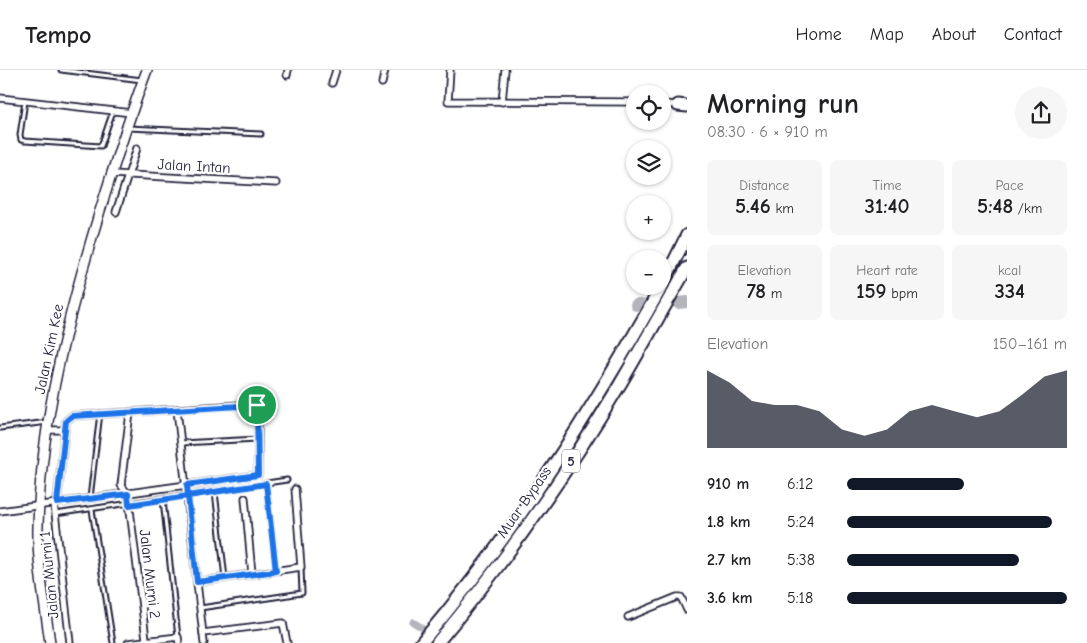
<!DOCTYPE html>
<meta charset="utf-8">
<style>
body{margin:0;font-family:"Comic Neue",sans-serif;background:#f6f6f6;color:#202124;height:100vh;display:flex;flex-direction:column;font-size:19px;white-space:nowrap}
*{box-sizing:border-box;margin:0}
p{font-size:16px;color:#757577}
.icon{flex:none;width:28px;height:28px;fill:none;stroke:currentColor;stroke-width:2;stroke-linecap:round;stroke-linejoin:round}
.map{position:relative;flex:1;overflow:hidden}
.panel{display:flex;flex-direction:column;background:#fff;width:400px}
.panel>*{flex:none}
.tools{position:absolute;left:626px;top:15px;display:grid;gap:10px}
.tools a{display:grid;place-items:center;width:45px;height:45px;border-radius:50%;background:#fff;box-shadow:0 1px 4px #0004;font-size:25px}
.pin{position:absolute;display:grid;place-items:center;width:42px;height:42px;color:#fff;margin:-21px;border:2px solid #fff;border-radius:50%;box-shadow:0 1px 5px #0007}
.round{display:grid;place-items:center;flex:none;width:52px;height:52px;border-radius:26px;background:#f6f6f6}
.summary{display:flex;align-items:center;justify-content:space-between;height:85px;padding:0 20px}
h1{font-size:28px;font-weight:700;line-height:38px}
.stats{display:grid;grid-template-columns:repeat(3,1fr);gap:8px;height:85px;padding:5px 20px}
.stats div{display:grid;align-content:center;border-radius:8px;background:#f6f6f6;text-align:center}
.stats b{font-size:21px;font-weight:700}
.stats small{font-size:14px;font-weight:400}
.stats p{font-size:14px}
.chart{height:140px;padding:10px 20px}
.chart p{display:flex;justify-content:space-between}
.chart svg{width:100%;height:90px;margin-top:5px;fill:#111827;opacity:.7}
ul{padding:0 20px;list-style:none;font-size:16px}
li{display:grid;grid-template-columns:80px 60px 1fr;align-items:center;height:38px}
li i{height:12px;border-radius:6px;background:#111827}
header{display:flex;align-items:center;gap:30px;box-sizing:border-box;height:70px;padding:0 25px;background:#fff;border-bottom:1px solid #e0e0e0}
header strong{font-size:24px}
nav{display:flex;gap:28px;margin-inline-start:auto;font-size:18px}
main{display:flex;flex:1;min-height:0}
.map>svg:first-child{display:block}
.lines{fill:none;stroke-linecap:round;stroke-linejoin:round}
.canal{stroke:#b4b4bc;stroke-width:7}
.river{stroke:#b4b4bc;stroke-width:12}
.lane-casing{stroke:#22223b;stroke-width:7}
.street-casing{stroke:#22223b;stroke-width:9}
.secondary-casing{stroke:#22223b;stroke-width:12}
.highway-casing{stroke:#22223b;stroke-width:15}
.lane{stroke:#fff;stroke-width:3}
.street{stroke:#fff;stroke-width:5.5}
.secondary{stroke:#fff;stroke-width:9}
.highway{stroke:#fff;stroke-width:11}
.route-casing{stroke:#fff;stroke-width:10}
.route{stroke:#1a73e8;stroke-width:6}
.labels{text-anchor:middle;stroke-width:4.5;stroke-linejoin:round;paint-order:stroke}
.shield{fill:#fff;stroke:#646476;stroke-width:1}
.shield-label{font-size:14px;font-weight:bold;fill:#22223b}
.street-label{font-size:15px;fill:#22223b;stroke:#fff}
</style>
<header>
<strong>Tempo</strong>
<nav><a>Home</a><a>Map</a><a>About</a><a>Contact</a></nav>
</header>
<main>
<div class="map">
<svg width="687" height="573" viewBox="0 0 687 573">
<rect width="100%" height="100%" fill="#fff"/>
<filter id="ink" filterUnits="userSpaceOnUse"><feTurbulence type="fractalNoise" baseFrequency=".02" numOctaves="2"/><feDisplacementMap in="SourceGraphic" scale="10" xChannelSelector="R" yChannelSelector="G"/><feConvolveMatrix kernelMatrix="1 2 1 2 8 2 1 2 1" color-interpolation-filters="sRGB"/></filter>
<g filter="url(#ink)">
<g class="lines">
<!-- canal -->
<path class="canal" d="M413,552l8,5"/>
<!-- river -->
<g class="river">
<path d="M678,233l9,-1"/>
<path d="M636,235h5"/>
</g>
<!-- lane casing -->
<g class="lane-casing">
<g id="lane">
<path d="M61,0l81,10"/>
<path d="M25,31l-5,34 1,5 4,1 76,5 12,-35"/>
<path d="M128,58l133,6"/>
<path d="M0,358l48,-6"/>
<path d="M181,373l77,-4"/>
<path d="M266,414l10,86"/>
<path d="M215,422l10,86"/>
<path d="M90,428l10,-85"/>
<path d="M163,430l15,137"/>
<path d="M92,440l21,133"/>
<path d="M55,444l232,-34"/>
<path d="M200,538l102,-15 -1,-25"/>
</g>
</g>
<!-- street casing -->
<g class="street-casing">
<g id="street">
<path d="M450,0l-2,31 187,1"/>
<path d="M287,5l1,-5"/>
<path d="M332,13l4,-13"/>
<path d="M382,13l3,-13"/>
<path d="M0,28l132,15"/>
<path d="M502,32l3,-32"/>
<path d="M662,34l16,1"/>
<path d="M112,104l164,9"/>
<path d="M116,142l21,-64"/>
<path d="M177,340l27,233"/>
<path d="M130,343l-9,72 7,9 18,145"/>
<path d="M48,360h17"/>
<path d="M245,428l7,76"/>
<path d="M54,434l16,139"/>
<path d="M0,441l258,-36v-69l-3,-2 -183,12 -6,5 -9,82"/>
<path d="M197,512l104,-15 -6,-78"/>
<path d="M628,547l49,-20h4l6,13"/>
<path d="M203,563l80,-10 4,20"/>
<path d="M128,573l50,-6 1,6"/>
</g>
</g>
<!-- secondary casing -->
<g class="secondary-casing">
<path id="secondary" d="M50,573c-5,-39 -13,-78 -12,-117 3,-107 30,-210 61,-312 15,-48 30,-97 48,-144"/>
</g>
<!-- highway casing -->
<g class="highway-casing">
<g id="highway">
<path d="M678,35l9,1"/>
<path d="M662,216l25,-51"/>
<path d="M421,573c94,-110 170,-231 241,-357"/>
<path d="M437,573c67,-80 128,-167 182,-257 23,-39 45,-79 68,-118"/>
</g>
</g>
<!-- lane -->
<use href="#lane" class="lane"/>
<!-- street -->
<use href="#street" class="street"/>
<!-- secondary -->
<use href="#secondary" class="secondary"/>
<!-- highway -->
<use href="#highway" class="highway"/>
</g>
</g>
<g class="lines" filter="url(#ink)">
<!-- route casing -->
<g class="route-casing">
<path id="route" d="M257,335l-185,11 -6,5 -9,82 71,-9 1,11 59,-9 9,86 79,-11 -10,-87 -78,12 -1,-11 71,-10 -1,-70"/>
</g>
<!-- route -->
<use href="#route" class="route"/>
</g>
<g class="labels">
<!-- shield labels -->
<rect class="shield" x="562" y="379.5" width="18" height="23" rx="4"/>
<g class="shield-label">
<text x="571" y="396">5</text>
</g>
<!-- street labels -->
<g class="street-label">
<text transform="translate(194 96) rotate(3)" y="5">Jalan Intan</text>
<text transform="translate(49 279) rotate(-78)" y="5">Jalan Kim Kee</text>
<text transform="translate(524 432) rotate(-55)" y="5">Muar Bypass</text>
<text transform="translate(150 504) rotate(83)" y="5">Jalan Murni 2</text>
<text transform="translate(49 505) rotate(-96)" y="5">Jalan Murni 1</text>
</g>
</g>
</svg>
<div class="tools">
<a><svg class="icon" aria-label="locate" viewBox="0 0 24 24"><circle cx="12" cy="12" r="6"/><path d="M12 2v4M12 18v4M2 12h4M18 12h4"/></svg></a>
<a><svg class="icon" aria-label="layers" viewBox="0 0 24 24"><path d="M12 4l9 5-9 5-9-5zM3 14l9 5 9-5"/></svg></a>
<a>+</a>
<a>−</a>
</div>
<div class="pin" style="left:257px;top:335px;background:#1e9e55"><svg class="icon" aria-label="arrive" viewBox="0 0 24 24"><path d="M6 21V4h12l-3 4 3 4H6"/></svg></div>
</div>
<section class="panel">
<div class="summary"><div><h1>Morning run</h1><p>08:30 · 6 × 910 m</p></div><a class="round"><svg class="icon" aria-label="share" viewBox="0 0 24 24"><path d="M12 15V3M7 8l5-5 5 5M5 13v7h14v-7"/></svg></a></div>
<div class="stats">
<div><p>Distance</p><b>5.46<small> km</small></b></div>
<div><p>Time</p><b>31:40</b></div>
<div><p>Pace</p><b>5:48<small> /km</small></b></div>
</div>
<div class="stats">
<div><p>Elevation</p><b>78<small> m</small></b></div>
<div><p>Heart rate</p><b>159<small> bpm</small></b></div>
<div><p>kcal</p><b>334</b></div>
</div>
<div class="chart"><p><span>Elevation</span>150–161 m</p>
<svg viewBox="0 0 160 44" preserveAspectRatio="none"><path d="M0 44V6L10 12L20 21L30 23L40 23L50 26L60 35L70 38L80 35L90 26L100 23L110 26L120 29L130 26L140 18L150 9L160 6V44z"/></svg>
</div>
<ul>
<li><b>910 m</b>6:12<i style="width:53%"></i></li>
<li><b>1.8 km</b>5:24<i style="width:93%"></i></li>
<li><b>2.7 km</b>5:38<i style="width:78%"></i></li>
<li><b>3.6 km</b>5:18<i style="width:100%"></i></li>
</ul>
</section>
</main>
